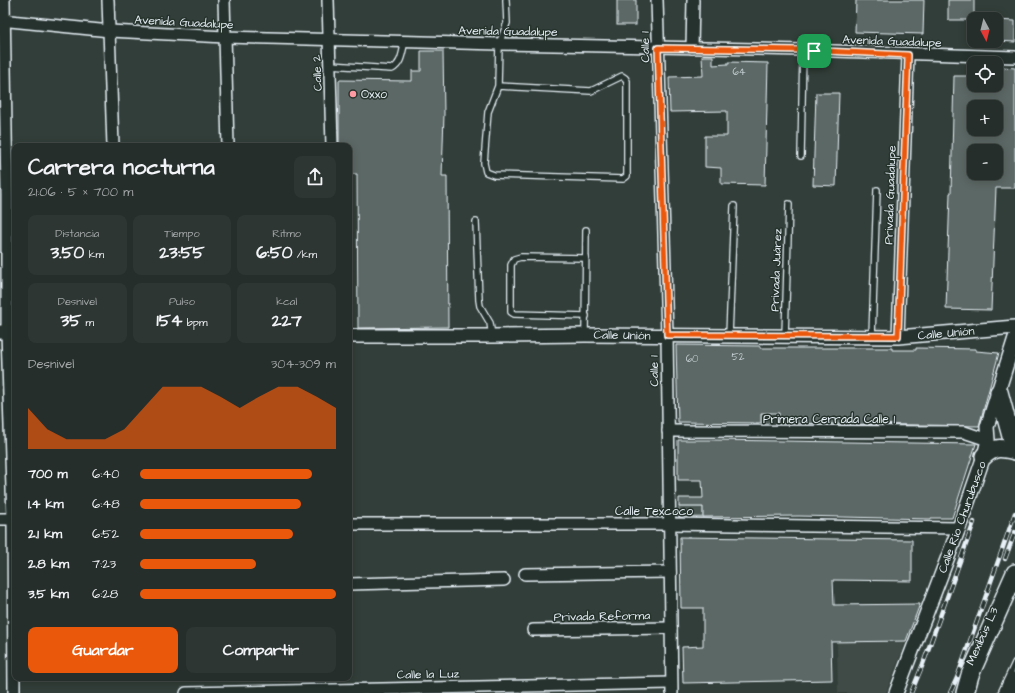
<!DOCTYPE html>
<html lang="es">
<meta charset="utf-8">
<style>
body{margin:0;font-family:"Architects Daughter",sans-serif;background:#2e3633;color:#f1f3f6;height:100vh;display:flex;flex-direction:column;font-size:15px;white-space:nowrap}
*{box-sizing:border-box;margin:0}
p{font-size:13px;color:#a4a8a9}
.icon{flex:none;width:22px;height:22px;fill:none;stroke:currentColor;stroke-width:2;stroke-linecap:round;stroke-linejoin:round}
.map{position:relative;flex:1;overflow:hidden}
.panel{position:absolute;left:12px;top:143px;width:340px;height:538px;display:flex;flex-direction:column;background:#262e2b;border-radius:8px;box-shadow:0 2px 10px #0003,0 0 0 1px #424a47}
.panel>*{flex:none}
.needle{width:26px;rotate:173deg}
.tools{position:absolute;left:967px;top:12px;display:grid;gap:8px}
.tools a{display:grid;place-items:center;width:36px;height:36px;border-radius:8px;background:#262e2b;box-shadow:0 2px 10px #0003,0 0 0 1px #424a47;font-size:20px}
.pin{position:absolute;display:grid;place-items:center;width:34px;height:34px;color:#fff;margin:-17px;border-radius:8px;box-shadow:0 2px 6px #0006}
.round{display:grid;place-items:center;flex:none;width:42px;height:42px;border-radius:8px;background:#2e3633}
.summary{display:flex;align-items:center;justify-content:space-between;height:68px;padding:0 16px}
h1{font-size:22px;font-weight:700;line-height:30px}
.figures{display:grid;grid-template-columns:repeat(3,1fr);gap:6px;height:68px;padding:4px 16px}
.figures div{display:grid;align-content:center;border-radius:8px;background:#2e3633;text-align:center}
.figures b{font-size:17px;font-weight:700}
.figures small{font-size:11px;font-weight:400}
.figures p{font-size:11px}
.chart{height:112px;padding:8px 16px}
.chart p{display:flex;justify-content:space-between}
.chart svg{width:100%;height:72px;margin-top:4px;fill:#ea580c;opacity:.7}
.button{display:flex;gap:8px;margin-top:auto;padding:8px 16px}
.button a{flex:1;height:46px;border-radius:8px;background:#ea580c;color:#fff;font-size:16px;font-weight:700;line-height:46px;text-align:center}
.button a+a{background:#2e3633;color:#f1f3f6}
ul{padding:0 16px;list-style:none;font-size:13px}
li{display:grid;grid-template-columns:64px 48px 1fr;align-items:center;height:30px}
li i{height:10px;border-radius:5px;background:#ea580c}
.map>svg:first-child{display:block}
.built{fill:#3f4b46}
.green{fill:#495651;stroke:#98a4a4}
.building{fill:#5c6865;stroke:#e8f1f8;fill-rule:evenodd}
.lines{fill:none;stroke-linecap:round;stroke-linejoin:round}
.service-casing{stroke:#e8f1f8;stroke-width:8}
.minor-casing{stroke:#e8f1f8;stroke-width:14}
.tertiary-casing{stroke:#e8f1f8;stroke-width:16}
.primary-casing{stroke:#e8f1f8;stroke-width:20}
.service{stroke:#26332d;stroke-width:5.5}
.minor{stroke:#26332d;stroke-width:11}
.tertiary{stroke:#26332d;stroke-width:13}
.primary{stroke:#26332d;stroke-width:17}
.rail-casing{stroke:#e8f1f8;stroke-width:4.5}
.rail{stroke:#26332d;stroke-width:3;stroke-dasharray:9;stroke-linecap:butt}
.route-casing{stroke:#fff;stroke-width:8}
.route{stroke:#ea580c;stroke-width:5}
.poi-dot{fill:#ff9aa2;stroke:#26332d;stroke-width:1.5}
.labels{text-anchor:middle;stroke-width:3;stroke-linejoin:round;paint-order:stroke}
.number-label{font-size:10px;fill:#c5cfd3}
.street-label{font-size:12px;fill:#e8f1f8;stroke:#26332d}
.poi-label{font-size:12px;fill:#e8f1f8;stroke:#26332d;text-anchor:start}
</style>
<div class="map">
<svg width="1015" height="693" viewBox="0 0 1015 693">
<rect width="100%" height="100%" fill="#323e39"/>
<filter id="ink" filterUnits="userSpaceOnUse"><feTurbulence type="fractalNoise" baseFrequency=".025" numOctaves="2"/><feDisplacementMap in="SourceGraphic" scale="8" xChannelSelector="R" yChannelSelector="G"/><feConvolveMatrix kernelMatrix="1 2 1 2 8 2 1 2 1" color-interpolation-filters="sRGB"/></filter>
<g filter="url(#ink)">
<!-- built -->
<path class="built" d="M906,641l-20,52h-48l-1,-51z"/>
<!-- green -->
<g class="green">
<path d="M761,385l12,1 -3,37h-9z"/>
<rect x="679" y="507" width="24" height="10"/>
</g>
<!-- building -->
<g class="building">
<rect x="617" y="0" width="19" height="25"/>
<path d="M856,0h68l-1,34 -68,-2z"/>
<rect x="948" y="0" width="26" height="20"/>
<path d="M996,20l19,1v21l-19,-1z"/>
<path d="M421,51h22l1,63 -2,62h5l1,151 -90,1 -1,-154h-8v-28h-10v-66l73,1v-10h9z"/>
<path d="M702,56h11v9l15,-1v-2l40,1 -3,122 -44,-1v-16l-16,-1v-31h22v-25l-57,1 -1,-35 34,-1z"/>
<path d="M1003,67l12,1v120h-19l-5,122 -45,-1 4,-116h1l3,-117h20v9h22v-9l6,1zM974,107h22v22h-22zM974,151h22v22h-22z"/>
<path d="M816,93h23l-3,93 -23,-1z"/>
<path d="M676,345l84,1v2h132v2h24v-2l60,1v2l23,2 -20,73 -200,-3v-10h-18v10l-83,-1z"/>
<path d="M678,440h35l263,4 -24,74h-21v1l-132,-3 -96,1v-10h-24v-9h24l-1,-18h-24z"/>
<path d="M680,537l232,3v41l-79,-1 1,25 86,-1 -14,37 -75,1 1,38 -149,3 -1,-36 21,-1v-38h-22z"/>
</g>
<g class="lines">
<!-- service casing -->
<g class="service-casing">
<g id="service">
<path d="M330,65l62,4c10,-5 10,-17 13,-28"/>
<path d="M498,86l93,5 31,-15 3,2 2,3v95l-4,3 -129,-4 -8,-3 -2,-9 4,-51 10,-26 1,-42 8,-21 -1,-23"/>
<path d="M801,156l2,-106"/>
<path d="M476,222l3,78 1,6 10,17 2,13"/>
<path d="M586,316l-72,-2 -3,-2v-47l3,-6 7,-2 65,1"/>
<path d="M585,334l1,-104"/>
<path d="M729,336l5,-130"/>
<path d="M785,336l4,-132"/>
<path d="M872,336l5,-146"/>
<path d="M1001,693l14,-30"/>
</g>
</g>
<!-- minor casing -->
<g class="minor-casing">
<g id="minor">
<path d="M4,0l3,196v136l6,187 1,174"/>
<path d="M108,0l5,146"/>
<path d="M224,0l4,146"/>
<path d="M328,0l4,146"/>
<path d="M657,0l10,335 5,358"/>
<path d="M0,20l110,11 115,6 274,7 304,6 212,7"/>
<path d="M692,48l1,-48"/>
<path d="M898,337l10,-282"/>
<path d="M668,431l296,1 24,8"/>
<path d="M0,519h15"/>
<path d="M349,524h320l290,4"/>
<path d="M525,574l145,-2"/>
<path d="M349,584l155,-4"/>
<path d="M533,630l138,-2"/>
<path d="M186,693l485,-10"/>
</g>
</g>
<!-- tertiary casing -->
<g class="tertiary-casing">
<g id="tertiary">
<path d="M0,332h15"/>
<path d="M349,336h143l93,-1 313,2 117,-10"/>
<path d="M896,693l63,-165 25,-72 4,-16 -1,-13 28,-89"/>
</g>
</g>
<!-- primary casing -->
<g class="primary-casing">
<g id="primary">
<path d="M999,392l16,59"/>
<path d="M984,456c11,-10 18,-8 31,-5"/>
<path d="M965,693l5,-18 45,-102"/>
<path d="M1010,693l5,-12"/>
</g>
</g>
<!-- service -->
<use href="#service" class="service"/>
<!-- minor -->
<use href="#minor" class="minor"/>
<!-- tertiary -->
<use href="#tertiary" class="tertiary"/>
<!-- primary -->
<use href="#primary" class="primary"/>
<!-- rail casing -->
<g class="rail-casing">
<g id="rail">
<path d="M1005,559l10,-27"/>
<path d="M911,693l12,-29 51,-142"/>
<path d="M950,693l7,-15 58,-165"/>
</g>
</g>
<!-- rail -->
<use href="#rail" class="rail"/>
</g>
</g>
<g class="lines" filter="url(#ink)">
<!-- route casing -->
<g class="route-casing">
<path id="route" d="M658,48l146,2 104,5 -10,281 -231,-1z"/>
</g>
<!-- route -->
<use href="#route" class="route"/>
</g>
<!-- markers -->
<circle class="poi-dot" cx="353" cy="94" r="4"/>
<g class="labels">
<!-- number labels -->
<g class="number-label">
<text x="739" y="75">64</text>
<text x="738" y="360">52</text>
<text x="692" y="362">60</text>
</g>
<!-- street labels -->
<g class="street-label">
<text transform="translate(184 22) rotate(3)" y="4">Avenida Guadalupe</text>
<text transform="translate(508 31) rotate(1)" y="4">Avenida Guadalupe</text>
<text transform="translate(892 41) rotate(2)" y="4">Avenida Guadalupe</text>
<text transform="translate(645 47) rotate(-91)" y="4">Calle 1</text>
<text transform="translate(317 73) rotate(-92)" y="4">Calle 2</text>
<text transform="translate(890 195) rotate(-88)" y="4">Privada Guadalupe</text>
<text transform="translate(776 270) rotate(-88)" y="4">Privada Juárez</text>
<text transform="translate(946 333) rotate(-5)" y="4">Calle Unión</text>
<text transform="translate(622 335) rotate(1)" y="4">Calle Unión</text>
<text transform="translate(654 371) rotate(-91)" y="4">Calle 1</text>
<text x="829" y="423">Primera Cerrada Calle 1</text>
<text x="654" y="515">Calle Texcoco</text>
<text transform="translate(962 517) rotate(-70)" y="4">Calle Río Churubusco</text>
<text transform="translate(602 616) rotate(-1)" y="4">Privada Reforma</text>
<text transform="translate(982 636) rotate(-66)" y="4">Mexibús L3</text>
<text transform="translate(428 674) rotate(-1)" y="4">Calle la Luz</text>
</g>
<!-- poi labels -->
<g class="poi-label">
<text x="361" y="98">Oxxo</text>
</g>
</g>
</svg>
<div class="tools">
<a><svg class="needle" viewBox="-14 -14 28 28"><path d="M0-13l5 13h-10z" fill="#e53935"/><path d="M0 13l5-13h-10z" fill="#a4a8a9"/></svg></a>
<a><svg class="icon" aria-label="locate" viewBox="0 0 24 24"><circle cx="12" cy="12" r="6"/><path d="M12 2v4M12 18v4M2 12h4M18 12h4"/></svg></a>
<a>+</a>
<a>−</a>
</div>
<div class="pin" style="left:814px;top:51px;background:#1e9e55"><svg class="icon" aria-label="arrive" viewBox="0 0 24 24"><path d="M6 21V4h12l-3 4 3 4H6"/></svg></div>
<section class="panel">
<div class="summary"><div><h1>Carrera nocturna</h1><p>21:06 · 5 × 700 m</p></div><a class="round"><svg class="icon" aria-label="share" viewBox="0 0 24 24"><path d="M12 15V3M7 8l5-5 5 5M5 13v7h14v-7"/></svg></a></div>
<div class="figures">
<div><p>Distancia</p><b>3.50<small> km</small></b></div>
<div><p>Tiempo</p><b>23:55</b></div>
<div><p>Ritmo</p><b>6:50<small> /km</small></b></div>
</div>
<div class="figures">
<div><p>Desnivel</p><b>35<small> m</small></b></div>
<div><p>Pulso</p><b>154<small> bpm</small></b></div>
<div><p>kcal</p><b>227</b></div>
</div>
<div class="chart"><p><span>Desnivel</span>304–309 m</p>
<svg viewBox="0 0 160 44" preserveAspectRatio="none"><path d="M0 44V19L10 32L20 38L30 38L40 38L50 32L60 19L70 6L80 6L90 6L100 12L110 19L120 12L130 6L140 6L150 12L160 19V44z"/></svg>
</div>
<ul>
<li><b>700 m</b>6:40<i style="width:88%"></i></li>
<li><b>1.4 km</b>6:48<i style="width:82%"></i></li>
<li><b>2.1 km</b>6:52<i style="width:78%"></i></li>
<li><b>2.8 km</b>7:23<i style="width:59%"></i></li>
<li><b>3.5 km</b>6:28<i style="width:100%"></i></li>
</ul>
<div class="button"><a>Guardar</a><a>Compartir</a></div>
</section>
</div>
